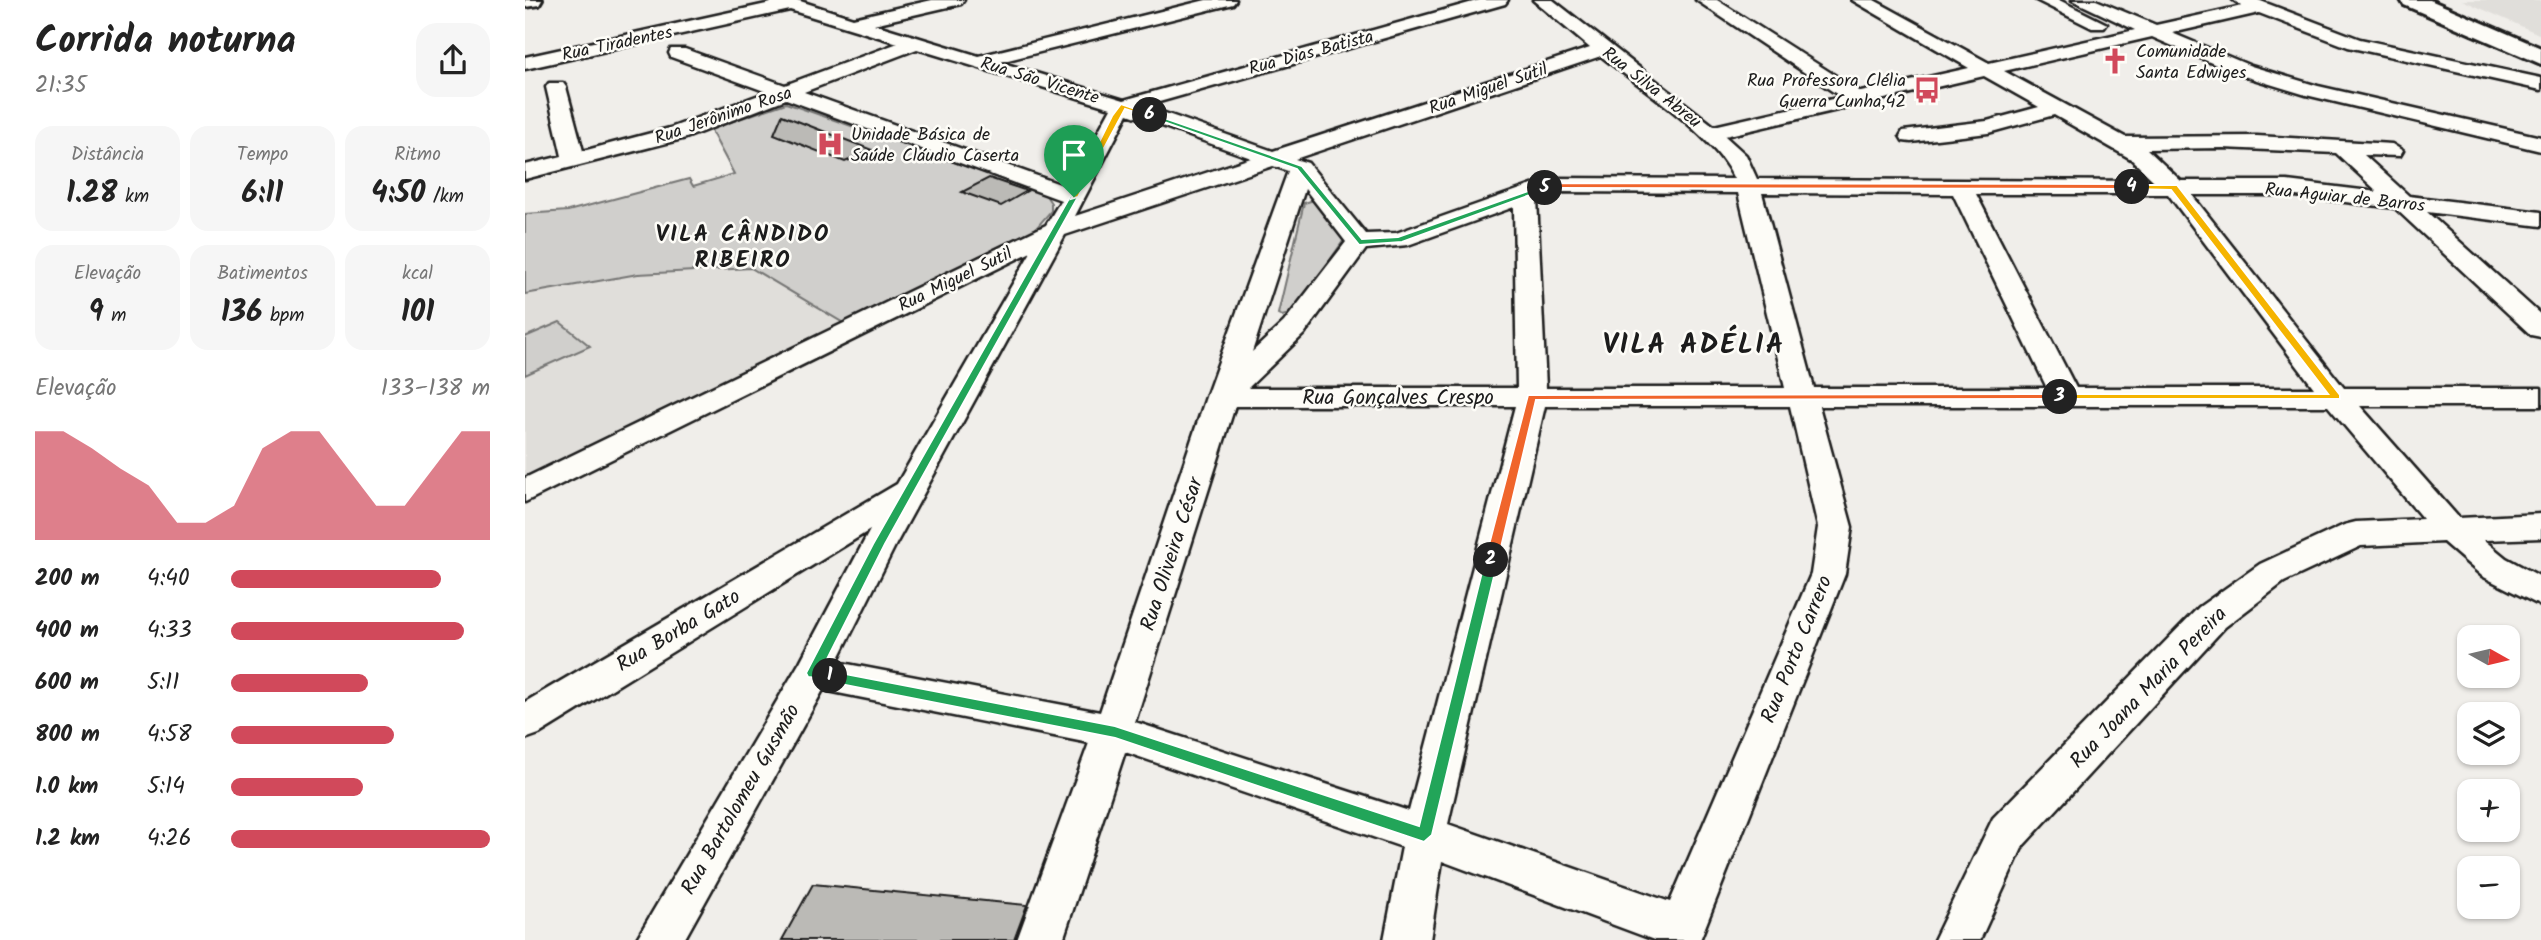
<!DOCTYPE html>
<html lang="pt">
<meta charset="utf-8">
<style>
body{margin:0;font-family:Kalam,sans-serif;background:#f6f6f6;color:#222;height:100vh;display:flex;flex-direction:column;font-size:26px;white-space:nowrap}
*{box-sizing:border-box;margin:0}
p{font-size:23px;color:#767676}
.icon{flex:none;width:38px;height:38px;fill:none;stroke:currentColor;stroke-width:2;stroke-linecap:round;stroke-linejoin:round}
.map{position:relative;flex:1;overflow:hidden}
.details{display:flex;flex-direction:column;background:#fff;width:525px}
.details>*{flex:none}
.needle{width:46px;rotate:98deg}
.controls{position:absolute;left:1932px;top:625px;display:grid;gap:14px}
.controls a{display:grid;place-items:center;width:63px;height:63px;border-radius:14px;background:#fff;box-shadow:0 2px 5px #0004;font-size:35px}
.pin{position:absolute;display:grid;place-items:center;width:60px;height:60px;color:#fff;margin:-72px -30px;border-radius:50% 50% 50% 0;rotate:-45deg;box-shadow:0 0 7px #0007}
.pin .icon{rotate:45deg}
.km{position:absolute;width:35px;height:35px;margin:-18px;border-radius:50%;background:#222;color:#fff;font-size:19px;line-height:35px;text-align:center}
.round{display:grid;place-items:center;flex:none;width:74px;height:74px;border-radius:21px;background:#f6f6f6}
.head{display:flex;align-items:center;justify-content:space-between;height:119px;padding:0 35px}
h1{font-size:38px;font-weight:700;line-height:52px}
.stats{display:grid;grid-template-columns:repeat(3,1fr);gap:10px;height:119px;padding:7px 35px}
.stats div{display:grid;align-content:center;border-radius:18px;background:#f6f6f6;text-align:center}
.stats b{font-size:30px;font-weight:700}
.stats small{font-size:19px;font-weight:400}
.stats p{font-size:19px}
.chart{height:196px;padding:14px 35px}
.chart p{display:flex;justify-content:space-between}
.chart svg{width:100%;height:126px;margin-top:7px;fill:#d1495b;opacity:.7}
ul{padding:0 35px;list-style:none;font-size:23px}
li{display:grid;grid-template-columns:112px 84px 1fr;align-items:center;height:52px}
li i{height:18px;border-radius:9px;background:#d1495b}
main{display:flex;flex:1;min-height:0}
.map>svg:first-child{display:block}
.built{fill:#e0deda}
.green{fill:#d0cfcc;stroke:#767674;stroke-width:2}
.building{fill:#bbbab6;stroke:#1c1c1c;stroke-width:2}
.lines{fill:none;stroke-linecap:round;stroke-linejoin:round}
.street-casing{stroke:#1c1c1c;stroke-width:5}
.secondary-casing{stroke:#1c1c1c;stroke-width:6}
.primary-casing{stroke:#1c1c1c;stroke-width:6}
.street{fill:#fdfcf7;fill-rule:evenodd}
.secondary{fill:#fdfcf7;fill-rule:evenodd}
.primary{fill:#fdfcf7;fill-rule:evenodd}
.split-1{fill:#22a559;stroke:#fff;stroke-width:2}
.split-2{fill:#22a559;stroke:#fff;stroke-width:2}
.split-3{fill:#f0652b;stroke:#fff;stroke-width:2}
.split-4{fill:#f5b400;stroke:#fff;stroke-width:2}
.split-5{fill:#f0652b;stroke:#fff;stroke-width:2}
.split-6{fill:#22a559;stroke:#fff;stroke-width:2}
.split-7{fill:#f5b400;stroke:#fff;stroke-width:2}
.labels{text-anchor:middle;stroke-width:5;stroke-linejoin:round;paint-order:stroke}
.far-street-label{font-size:18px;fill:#1c1c1c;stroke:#fdfcf7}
.far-poi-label{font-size:18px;fill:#1c1c1c;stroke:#fdfcf7;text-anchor:start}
.street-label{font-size:21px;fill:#1c1c1c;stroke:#fdfcf7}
.far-district-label{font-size:23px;font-weight:bold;letter-spacing:2px;fill:#1c1c1c;stroke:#fdfcf7}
.district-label{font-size:28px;font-weight:bold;letter-spacing:2px;fill:#1c1c1c;stroke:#fdfcf7}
</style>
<main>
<section class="details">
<div class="head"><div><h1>Corrida noturna</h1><p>21:35</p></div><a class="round"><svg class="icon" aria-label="share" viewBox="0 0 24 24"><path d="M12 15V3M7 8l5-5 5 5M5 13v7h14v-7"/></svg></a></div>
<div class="stats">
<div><p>Distância</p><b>1.28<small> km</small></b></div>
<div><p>Tempo</p><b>6:11</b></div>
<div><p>Ritmo</p><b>4:50<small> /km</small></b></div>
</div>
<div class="stats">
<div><p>Elevação</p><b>9<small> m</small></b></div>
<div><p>Batimentos</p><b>136<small> bpm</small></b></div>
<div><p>kcal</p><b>101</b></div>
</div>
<div class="chart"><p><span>Elevação</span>133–138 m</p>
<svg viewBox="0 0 160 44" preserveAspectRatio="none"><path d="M0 44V6L10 6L20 12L30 19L40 25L50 38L60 38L70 32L80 12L90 6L100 6L110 19L120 32L130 32L140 19L150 6L160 6V44z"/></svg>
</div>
<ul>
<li><b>200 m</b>4:40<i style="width:81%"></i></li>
<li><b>400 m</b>4:33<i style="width:90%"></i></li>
<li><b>600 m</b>5:11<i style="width:53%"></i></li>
<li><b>800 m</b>4:58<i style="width:63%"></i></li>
<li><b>1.0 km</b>5:14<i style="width:51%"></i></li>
<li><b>1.2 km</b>4:26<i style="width:100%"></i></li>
</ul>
</section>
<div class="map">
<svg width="2016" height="940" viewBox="0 0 2016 940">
<rect width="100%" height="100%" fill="#f0eeea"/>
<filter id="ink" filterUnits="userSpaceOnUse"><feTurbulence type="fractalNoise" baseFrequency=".0143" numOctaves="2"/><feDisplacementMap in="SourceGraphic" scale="14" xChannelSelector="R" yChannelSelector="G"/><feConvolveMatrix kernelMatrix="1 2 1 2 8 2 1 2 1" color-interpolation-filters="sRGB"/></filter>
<g filter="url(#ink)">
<!-- built -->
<g class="built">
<path d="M1937,0h79v35z"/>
<path d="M226,268l96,57 -322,158v-188l115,-21z"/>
</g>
<!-- green -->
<g class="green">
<path d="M261,103l259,91 6,9v8l-19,22 -185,92 -96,-57 -113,6 -113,20v-80l43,-3 121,-32 4,7 41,-12 -24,-45z"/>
<path d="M789,200l32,37 -53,76 -11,3 -4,-2 26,-111z"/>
<path d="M35,322l30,24 -65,29v-38z"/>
</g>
<!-- building -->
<g class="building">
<path d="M257,115l46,18 44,17 -27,12 -71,-28z"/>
<path d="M464,178l38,13 -26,15 -39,-14z"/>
<path d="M288,884l214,21 -13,35h-232z"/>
</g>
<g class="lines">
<!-- street casing -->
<g class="street-casing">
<g id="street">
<path d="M243,0h29l56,18 79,-18h32l-3,4 -87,20 105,32 227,-56h30l-3,4 -233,58 124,38 356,-100h28l-3,4 -360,102 128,45 317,-103 -57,-48h20l161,126 127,-29 -145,-97h21l144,92 108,-24 -117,-68h22l115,63 146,-33 -63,-30h24l60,25 86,-19 -9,-6h25l102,39 181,39v12l-193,-43 -89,-34 -87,20 79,33 67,20 223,51v14l-235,-56 -69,-21 -85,-37 -148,34 121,66 132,-1 135,8 11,7 -3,5 -36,-1 45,41 132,16v14l-114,-14 114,103v22l-10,-2 -136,-127 -108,-13h-95l152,193h197v18h-181l99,112 82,-4v24l-57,2 22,18 35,19v29l-59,-30 -39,-34 -82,4 -77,36 -59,45 -202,219 -43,94h-46l59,-122 206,-211 61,-43 84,-39 12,-3 67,-3 -95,-113h-509l33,121 -7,47 -145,366h-46l-212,-79 -12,79h-46l18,-93 -277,-95 -62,188h-46l72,-197 -266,-53 -139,250h-48l164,-278 70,-132 -331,204 -14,5v-37l372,-218 134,-232 -506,250v-24l521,-253 15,-25 -275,-101 -100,39 -161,41v-14l37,-9 -16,-69 3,-4h14l3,4 17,64 87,-23 97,-36 -96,-35 -2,-4 2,-4h14l100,36 113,-42 -108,-33 -265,59v-12l246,-54zM392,49l194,59 -43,79 -264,-95zM1076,56c37,30 117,82 133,123l-182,-1 -156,55 -30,1 -58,-71 -13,-4zM1459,76l55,31 -52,14 -84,10 -3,5 3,5 8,1 77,-9 66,-18 77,44 23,22 -397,-2 -11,-24 -21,-19zM603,114l123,44 -176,58zM1698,148l113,5 42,39 -91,-11h-106l-34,-32zM748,166l15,5 -82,226 -106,315 -263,-50 59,-118 169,-309zM780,189l41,53 -62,80 -32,30zM1030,192l183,1 47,195h-239l-9,-190zM1237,193l191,1 94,194h-233zM1451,194h192l146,194h-238zM989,207l3,181h-269l56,-54 62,-85 42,-4zM710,406h280l-106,405 -274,-89zM1020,406h245l28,121 -7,47 -141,328 -222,-78z"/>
<path d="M1511,0h23l48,24 -3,4h-12z"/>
</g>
</g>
<!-- secondary casing -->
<g class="secondary-casing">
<path id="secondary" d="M1876,0h29l111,48v16l-137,-59z"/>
</g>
<!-- primary casing -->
<g class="primary-casing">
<path id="primary" d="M0,0h17l-3,5 -14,2z"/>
</g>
<!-- street -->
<use href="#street" class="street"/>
<!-- secondary -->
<use href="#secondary" class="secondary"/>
<!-- primary -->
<use href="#primary" class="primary"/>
</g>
</g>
<!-- split-1 -->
<path class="split-1" d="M546,195l7,2 -193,347 -63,125 13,3v8l-27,-3 -2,-4 67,-129z"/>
<!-- split-2 -->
<path class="split-2" d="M966,555l7,5 -66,275 -8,7 -309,-104 -285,-56 -7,-6 7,-5 285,55 304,100 66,-266z"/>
<!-- split-3 -->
<path class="split-3" d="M1535,394l4,1v4l-528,1 -38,160 -7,4 -6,-4 43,-165z"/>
<!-- split-4 -->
<path class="split-4" d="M1604,185h48l163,210v4h-284v-4l4,-1h268l-157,-204 -39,-1z"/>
<!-- split-5 -->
<path class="split-5" d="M1024,183l583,1 5,3 -5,2 -579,-1 -8,2 -4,-2z"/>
<!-- split-6 -->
<path class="split-6" d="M625,113l152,53 60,73 36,-2 144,-51 7,2 -147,54 -43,3 -62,-76 -150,-53z"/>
<!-- split-7 -->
<path class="split-7" d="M596,104l32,11 -3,2 -25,-8 -47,88 -7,2 41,-83z"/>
<!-- icons -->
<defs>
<g id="church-bare" transform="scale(2.1)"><path d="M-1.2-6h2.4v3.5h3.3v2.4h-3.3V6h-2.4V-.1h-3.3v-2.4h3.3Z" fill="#d1495b" stroke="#fdfcf7" stroke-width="2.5" paint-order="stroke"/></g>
<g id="bus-bare" transform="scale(2.1)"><path d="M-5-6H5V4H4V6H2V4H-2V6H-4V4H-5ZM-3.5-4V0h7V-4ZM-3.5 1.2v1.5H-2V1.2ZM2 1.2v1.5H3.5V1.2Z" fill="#d1495b" stroke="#fdfcf7" stroke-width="2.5" paint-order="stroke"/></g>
<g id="hospital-bare" transform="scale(2.1)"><path d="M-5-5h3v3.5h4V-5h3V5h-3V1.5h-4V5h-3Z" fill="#d1495b" stroke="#fdfcf7" stroke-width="2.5" paint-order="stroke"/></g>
</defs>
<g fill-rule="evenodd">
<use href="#church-bare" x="1590" y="61"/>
<use href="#bus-bare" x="1402" y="90"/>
<use href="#hospital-bare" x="305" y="144"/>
</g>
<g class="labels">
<!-- far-street labels -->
<g class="far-street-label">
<text transform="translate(92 43) rotate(-12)" y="6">Rua Tiradentes</text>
<text transform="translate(786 52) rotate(-15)" y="6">Rua Dias Batista</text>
<text transform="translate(515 80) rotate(17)" y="6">Rua São Vicente</text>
<text transform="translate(1127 87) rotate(38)" y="6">Rua Silva Abreu</text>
<text transform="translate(963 88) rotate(-19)" y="6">Rua Miguel Sutil</text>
<text transform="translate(198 115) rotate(-19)" y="6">Rua Jerônimo Rosa</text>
<text transform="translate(1820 197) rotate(6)" y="6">Rua Aguiar de Barros</text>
<text transform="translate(430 279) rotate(-26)" y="6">Rua Miguel Sutil</text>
</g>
<!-- far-poi labels -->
<g class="far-poi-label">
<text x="1611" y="57">Comunidade<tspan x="1611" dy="21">Santa Edwiges</tspan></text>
<text x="1381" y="86" text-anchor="end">Rua Professora Clélia<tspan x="1381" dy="21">Guerra Cunha,42</tspan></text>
<text x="326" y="140">Unidade Básica de<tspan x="326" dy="21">Saúde Cláudio Caserta</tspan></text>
</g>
<!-- street labels -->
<g class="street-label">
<text x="873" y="404">Rua Gonçalves Crespo</text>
<text transform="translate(646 554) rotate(-72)" y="7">Rua Oliveira César</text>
<text transform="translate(153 630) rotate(-31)" y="7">Rua Borba Gato</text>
<text transform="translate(1271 649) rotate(-68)" y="7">Rua Porto Carrero</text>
<text transform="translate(1623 687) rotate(-46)" y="7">Rua Joana Maria Pereira</text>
<text transform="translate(215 799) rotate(-60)" y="7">Rua Bartolomeu Gusmão</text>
</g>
<!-- far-district labels -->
<g class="far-district-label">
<text x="218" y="241">VILA CÂNDIDO<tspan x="218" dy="26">RIBEIRO</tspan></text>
</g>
<!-- district labels -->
<g class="district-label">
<text x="1169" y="353">VILA ADÉLIA</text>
</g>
</g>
</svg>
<div class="controls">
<a><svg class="needle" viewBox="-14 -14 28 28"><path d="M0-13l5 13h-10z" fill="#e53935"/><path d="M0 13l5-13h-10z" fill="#767676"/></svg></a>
<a><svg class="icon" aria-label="layers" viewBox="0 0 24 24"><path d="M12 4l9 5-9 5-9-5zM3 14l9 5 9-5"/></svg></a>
<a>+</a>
<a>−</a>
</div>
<div class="pin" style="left:549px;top:197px;background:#1e9e55"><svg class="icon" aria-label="arrive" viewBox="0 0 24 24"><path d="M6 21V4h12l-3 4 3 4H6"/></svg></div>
<b class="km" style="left:305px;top:676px">1</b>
<b class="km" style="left:966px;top:560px">2</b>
<b class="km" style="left:1535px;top:397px">3</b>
<b class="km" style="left:1607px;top:187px">4</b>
<b class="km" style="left:1020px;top:188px">5</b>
<b class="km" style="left:625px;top:115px">6</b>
</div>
</main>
